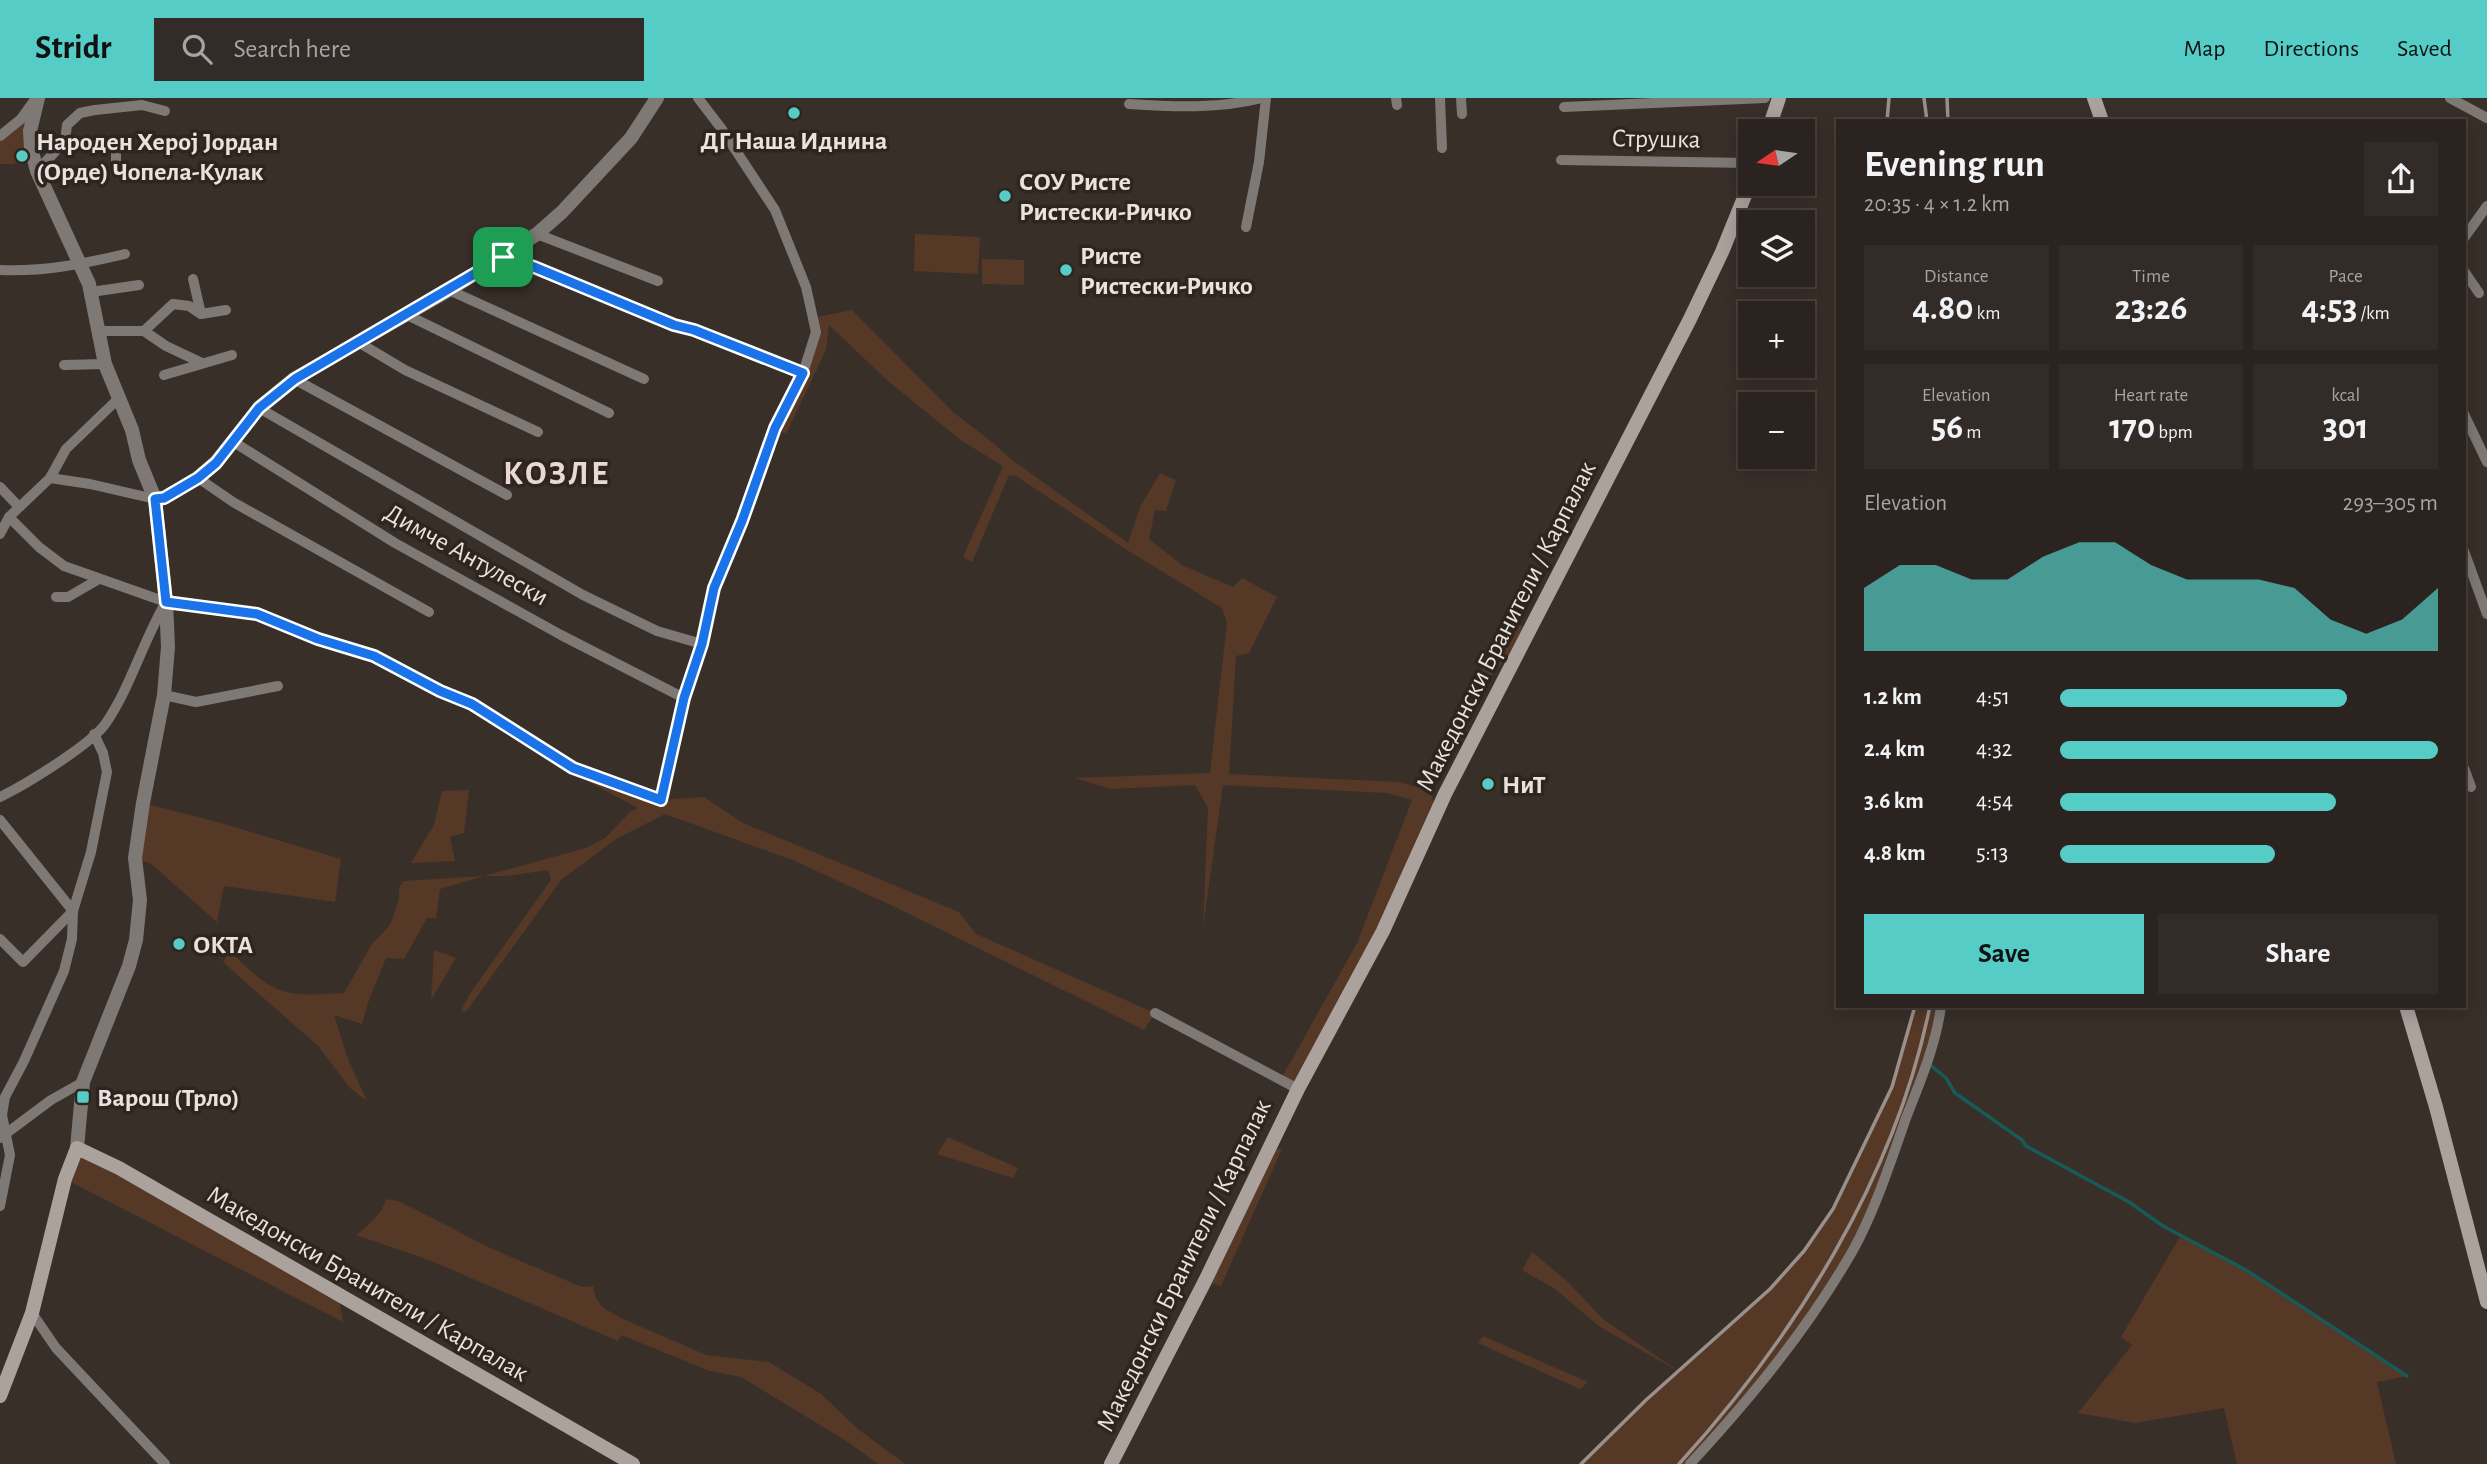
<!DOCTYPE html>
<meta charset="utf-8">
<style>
body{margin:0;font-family:"Alegreya Sans",sans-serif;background:#332b28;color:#f1f3f6;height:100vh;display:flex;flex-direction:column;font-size:26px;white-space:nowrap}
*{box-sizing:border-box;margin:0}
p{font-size:23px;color:#a6a4a4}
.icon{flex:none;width:38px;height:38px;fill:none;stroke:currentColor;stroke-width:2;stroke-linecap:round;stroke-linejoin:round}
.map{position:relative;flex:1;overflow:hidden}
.drawer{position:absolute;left:1836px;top:21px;width:630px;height:889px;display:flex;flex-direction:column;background:#2b231f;border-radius:0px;box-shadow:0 4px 18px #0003,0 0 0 2px #47403d}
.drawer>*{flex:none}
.needle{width:46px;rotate:257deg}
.fabs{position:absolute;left:1738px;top:21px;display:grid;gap:14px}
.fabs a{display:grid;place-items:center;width:77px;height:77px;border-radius:0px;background:#2b231f;box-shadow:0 4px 18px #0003,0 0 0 2px #47403d;font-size:35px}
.pin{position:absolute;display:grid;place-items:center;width:60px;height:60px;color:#fff;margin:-30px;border-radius:14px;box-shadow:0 4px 10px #0006}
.round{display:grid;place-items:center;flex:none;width:74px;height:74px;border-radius:0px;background:#332b28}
.head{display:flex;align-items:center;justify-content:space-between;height:119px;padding:0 28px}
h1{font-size:38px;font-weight:600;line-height:52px}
.stats{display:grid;grid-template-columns:repeat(3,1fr);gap:10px;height:119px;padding:7px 28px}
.stats div{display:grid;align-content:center;border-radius:0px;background:#332b28;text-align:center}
.stats b{font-size:35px;font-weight:600}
.stats small{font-size:19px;font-weight:400}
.stats p{font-size:19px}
.chart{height:196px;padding:14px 28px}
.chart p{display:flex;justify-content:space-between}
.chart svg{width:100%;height:126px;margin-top:7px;fill:#55cdc6;opacity:.7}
.action{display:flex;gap:14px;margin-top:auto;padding:14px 28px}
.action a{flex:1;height:80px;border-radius:0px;background:#55cdc6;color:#111;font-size:28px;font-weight:600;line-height:80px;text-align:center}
.action a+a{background:#332b28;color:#f1f3f6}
ul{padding:0 28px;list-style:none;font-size:23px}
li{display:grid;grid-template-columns:112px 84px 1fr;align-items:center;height:52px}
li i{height:18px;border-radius:9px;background:#55cdc6}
header{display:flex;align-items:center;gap:42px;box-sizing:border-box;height:98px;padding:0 35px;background:#55cdc6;color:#111}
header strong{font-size:33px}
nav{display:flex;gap:38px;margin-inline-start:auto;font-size:24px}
.search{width:490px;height:63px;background:#332b28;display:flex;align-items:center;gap:18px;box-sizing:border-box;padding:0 24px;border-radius:0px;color:#a6a4a4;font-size:26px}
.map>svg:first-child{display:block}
.green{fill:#563827}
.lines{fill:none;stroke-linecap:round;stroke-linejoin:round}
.stream{stroke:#175b58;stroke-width:3.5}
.minor{stroke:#7f7976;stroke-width:10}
.tertiary{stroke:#7f7976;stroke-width:14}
.secondary{stroke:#aba29d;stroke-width:14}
.rail{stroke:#99908b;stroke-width:3.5}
.route-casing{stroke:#fff;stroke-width:14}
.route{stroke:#1a73e8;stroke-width:9}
.poi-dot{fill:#55cdc6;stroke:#2f251f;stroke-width:2.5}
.labels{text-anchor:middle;stroke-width:7;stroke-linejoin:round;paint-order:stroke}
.street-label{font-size:26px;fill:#e9e2de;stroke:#2f251f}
.poi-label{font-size:26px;font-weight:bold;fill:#e9e2de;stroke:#2f251f;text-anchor:start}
.district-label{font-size:33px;font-weight:bold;letter-spacing:2px;fill:#e8dad2;stroke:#2f251f}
</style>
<header>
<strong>Stridr</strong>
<div class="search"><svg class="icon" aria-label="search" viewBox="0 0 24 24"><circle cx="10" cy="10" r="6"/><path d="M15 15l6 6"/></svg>Search here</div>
<nav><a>Map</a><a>Directions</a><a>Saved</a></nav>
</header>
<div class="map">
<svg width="2487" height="1366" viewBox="0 0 2487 1366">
<rect width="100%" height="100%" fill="#392f29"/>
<!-- green -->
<g class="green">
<path d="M36,0l-2,61 -22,5h-12v-28z"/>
<path d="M915,136l65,3 -2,37 -64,-3z"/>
<path d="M982,161l42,1v25l-42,-1z"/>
<path d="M852,212l101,102 40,31 19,17 116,83 12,-36 20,-34 16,7 -10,31 -11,-1 -6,29 33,26 51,22 9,-9 35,19 -28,56 -13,3 -7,118 170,8 32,9 5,22 -138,276 -17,-10 76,-136 55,-143 -25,-7 -164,-8 -20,143 5,-120 -13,-23 -85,4 -35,-11 135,-5 17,-150 -5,-15 -95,-58 -111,-74 -7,-1 -37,87 -9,-5 40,-91 -41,-25 -74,-60 -59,-56 -3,25 -40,84 -11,-6 28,-55 10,-55z"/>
<path d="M1502,520l28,11 -46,56 -7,-2z"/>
<path d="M472,606l101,64 88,32 43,-3 39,26 216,89 17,22 179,79 -11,17 -245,-121 -104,-48 -130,-47 -49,25 -55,41 -95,132 -5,-1 8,-16 82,-115 -3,-10 -42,6h-22l-44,13 -4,29h-9l-23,41 -18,-1 -17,42 -7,24 -28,-9 14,44 19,42 -17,-13 -32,-42 -95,-84 7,-11c43,44 53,46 114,42l28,-49 18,-19 9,-25v-12l4,-7 81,-5 102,-28 19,-10 25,-26 8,-4 -98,-52 -32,-23 -38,-22z"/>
<path d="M469,692l-5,43 -14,4 5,24 -44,2 23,-38 8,-34z"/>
<path d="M143,705l78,20 120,36 -6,43 -111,-16 -7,36 -67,-59 -15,-5z"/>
<path d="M434,852l22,8 -25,42z"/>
<path d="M1915,908h26l-3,19 -85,226 -64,99 -99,114h-11l31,-38 -33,38h-94l10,-12 85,-81 -78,-44 -46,-39 -32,-18 10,-18 35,29 36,38 75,52 92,-82 34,-38 29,-42 59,-122z"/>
<path d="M948,1039l70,31 -5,10 -76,-24z"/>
<path d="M77,1050l261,147 5,27 -278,-143z"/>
<path d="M1271,1050l11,1 -61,137 -16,-5z"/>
<path d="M386,1101l15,3 89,46 92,39 11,-1 3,12 6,9 19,11 85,37 63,7 52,32 37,35 47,35h-27l-30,-22 -107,-65 -31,-6 -89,-36 -3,6 -189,-81 -73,-25c12,-9 26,-21 30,-36z"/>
<path d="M2181,1137l65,35 161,106 -30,6 19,82h-159l-13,-56 -89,15 -57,-10 54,-68 -11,-8z"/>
<path d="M1483,1238l105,46 -8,7 -102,-46z"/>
</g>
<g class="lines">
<!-- stream -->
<path class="stream" d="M1928,965l18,15 9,15 67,47 4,6 103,56 34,24 83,44 161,106"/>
<!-- minor -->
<g class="minor">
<path d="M1396,0l1,7"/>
<path d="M1440,0l2,50"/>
<path d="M1461,0l1,16"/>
<path d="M2450,0l37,20"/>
<path d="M1129,6c44,3 90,5 133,-6"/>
<path d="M1564,9l201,-9"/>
<path d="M0,38l21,-17 15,-21"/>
<path d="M65,43l2,-16 13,-12 15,-3 47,-5 23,6"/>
<path d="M1561,62l189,3"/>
<path d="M37,73l28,-30 51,5v17"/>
<path d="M1246,129l13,-65 7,-64"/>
<path d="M537,136l121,47"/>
<path d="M2464,140l23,-32"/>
<path d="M503,159l31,10 140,58 19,5 110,43"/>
<path d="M0,172c43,2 83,-6 125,-16"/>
<path d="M2464,173l15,22"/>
<path d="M193,181l8,35"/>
<path d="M449,192l195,89"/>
<path d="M91,194l48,-7"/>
<path d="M407,217l202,98"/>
<path d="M98,233h46l22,15 36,17"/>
<path d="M144,233l29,-27 16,2 12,8 25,-4"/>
<path d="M358,244l47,28 133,62"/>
<path d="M64,267l41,-1"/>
<path d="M164,277l68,-20"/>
<path d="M294,281l213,116"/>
<path d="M259,310l324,187 74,36 45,13"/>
<path d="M2464,316l23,48"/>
<path d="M232,343l163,102 166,92 123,63"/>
<path d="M50,380l40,6 65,15"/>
<path d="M198,380l35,24 196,110"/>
<path d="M0,389l19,20"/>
<path d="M9,419l30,30 25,19 102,36 91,12 61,25 56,17 66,35 32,13 101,64 88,32 23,-102 18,-54 12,-56 28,-67 33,-94 28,-54 13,-41 -10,-45 -31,-77 -54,-82 -23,-30"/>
<path d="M0,436l9,-17 41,-39 16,-29 52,-50"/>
<path d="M2464,453l23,63"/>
<path d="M56,499h12l31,-18"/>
<path d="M164,597l32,7 82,-16"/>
<path d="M2464,670l7,19"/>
<path d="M0,699c25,-12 92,-53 106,-74 25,-37 37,-82 60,-121"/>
<path d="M0,722l73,91 -50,51 -23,-23"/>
<path d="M1155,915l143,76"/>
<path d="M0,1040l51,-38 32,-18"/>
<path d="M0,1108l10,-51 -8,-40 3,-18 19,-36 40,-90 8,-32 1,-28 18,-59 16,-80 -4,-19 -9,-19"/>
<path d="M32,1215l24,35 109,116"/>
<path d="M1690,1366c61,-66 117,-134 162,-212 22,-39 39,-91 54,-134 14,-36 30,-73 35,-112"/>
</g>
<!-- tertiary -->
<g class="tertiary">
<path d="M38,0l-8,33 1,17 6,23 52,113 16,80 27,66 7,30 16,39 11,103 2,45 -4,48 -21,108 -8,55 5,42 -4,40 -7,26 -46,116 -6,66"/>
<path d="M155,401l9,-1 34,-20 18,-16 43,-54 35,-29 155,-89 88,-56 25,-22 69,-74 26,-40"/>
</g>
<!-- secondary -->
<g class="secondary">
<path d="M2094,0l8,23"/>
<path d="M1768,33l11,-33"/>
<path d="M2406,908l30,101 51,195"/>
<path d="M0,1298l32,-83 33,-134 12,-31 42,20 85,49 429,247"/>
<path d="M1111,1366l94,-183 93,-192 85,-158 62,-137 245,-475 32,-67 28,-69"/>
</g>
<!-- rail -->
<g class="rail">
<path d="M1924,0l3,23"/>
<path d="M1947,0l1,23"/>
<path d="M1887,23l2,-23"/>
<path d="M1581,1366l65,-64 124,-111 34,-38 29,-42 59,-122 23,-81"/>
<path d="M1679,1366c117,-129 216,-286 251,-458"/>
</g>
</g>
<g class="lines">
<!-- route casing -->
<g class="route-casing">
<path id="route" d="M503,159l31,10 140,58 20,5 109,43 -28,55 -33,93 -28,67 -12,56 -18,54 -23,102 -88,-32 -101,-64 -32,-13 -66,-35 -56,-17 -61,-25 -91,-12 -11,-103 9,-1 34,-20 18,-15 43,-55 36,-29z"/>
</g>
<!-- route -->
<use href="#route" class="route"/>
</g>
<!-- markers -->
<g class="poi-dot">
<circle cx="794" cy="15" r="7"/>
<circle cx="22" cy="58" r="7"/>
<circle cx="1005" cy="98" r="7"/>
<circle cx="1066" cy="172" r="7"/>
<circle cx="1488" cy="686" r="7"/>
<circle cx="179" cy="846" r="7"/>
<rect x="76" y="992" width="14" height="14" rx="3.5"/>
</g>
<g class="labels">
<!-- street labels -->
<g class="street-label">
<text transform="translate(1656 40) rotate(1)" y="9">Струшка</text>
<text transform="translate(467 456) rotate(29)" y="9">Димче Антулески</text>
<text transform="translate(1505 528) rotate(-63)" y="9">Македонски Бранители / Карпалак</text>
<text transform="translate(1183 1167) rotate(-64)" y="9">Македонски Бранители / Карпалак</text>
<text transform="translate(368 1185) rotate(30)" y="9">Македонски Бранители / Карпалак</text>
</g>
<!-- poi labels -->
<g class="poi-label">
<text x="794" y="51" text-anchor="middle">ДГ Наша Иднина</text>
<text x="36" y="52">Народен Херој Јордан<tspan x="36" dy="30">(Орде) Чопела-Кулак</tspan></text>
<text x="1019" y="92">СОУ Ристе<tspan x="1019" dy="30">Ристески-Ричко</tspan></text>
<text x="1080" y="166">Ристе<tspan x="1080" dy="30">Ристески-Ричко</tspan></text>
<text x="1502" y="695">НиТ</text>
<text x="193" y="855">ОКТА</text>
<text x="97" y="1008">Варош (Трло)</text>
</g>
<!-- district labels -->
<g class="district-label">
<text x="557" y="386">КОЗЛЕ</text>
</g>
</g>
</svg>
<div class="fabs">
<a><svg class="needle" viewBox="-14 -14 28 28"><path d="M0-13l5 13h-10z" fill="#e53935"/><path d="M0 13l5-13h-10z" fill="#a6a4a4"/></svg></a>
<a><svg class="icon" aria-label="layers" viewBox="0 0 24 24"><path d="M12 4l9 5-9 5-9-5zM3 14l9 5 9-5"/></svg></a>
<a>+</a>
<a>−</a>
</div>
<div class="pin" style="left:503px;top:159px;background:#1e9e55"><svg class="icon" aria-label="arrive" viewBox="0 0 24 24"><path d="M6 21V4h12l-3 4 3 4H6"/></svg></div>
<section class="drawer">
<div class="head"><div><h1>Evening run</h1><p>20:35 · 4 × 1.2 km</p></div><a class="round"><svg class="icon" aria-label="share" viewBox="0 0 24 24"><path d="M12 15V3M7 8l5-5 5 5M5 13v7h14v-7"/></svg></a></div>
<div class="stats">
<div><p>Distance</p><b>4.80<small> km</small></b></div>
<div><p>Time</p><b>23:26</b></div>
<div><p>Pace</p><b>4:53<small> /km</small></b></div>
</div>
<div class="stats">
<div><p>Elevation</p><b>56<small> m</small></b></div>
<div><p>Heart rate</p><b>170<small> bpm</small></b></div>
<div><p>kcal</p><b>301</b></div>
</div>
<div class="chart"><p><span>Elevation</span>293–305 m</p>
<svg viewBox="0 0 160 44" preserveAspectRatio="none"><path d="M0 44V22L10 14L20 14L30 19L40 19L50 11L60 6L70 6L80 14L90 19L100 19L110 19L120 22L130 33L140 38L150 33L160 22V44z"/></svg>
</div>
<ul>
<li><b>1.2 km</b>4:51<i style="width:76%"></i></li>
<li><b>2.4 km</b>4:32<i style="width:100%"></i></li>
<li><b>3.6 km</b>4:54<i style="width:73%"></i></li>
<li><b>4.8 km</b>5:13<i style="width:57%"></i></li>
</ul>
<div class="action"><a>Save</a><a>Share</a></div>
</section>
</div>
